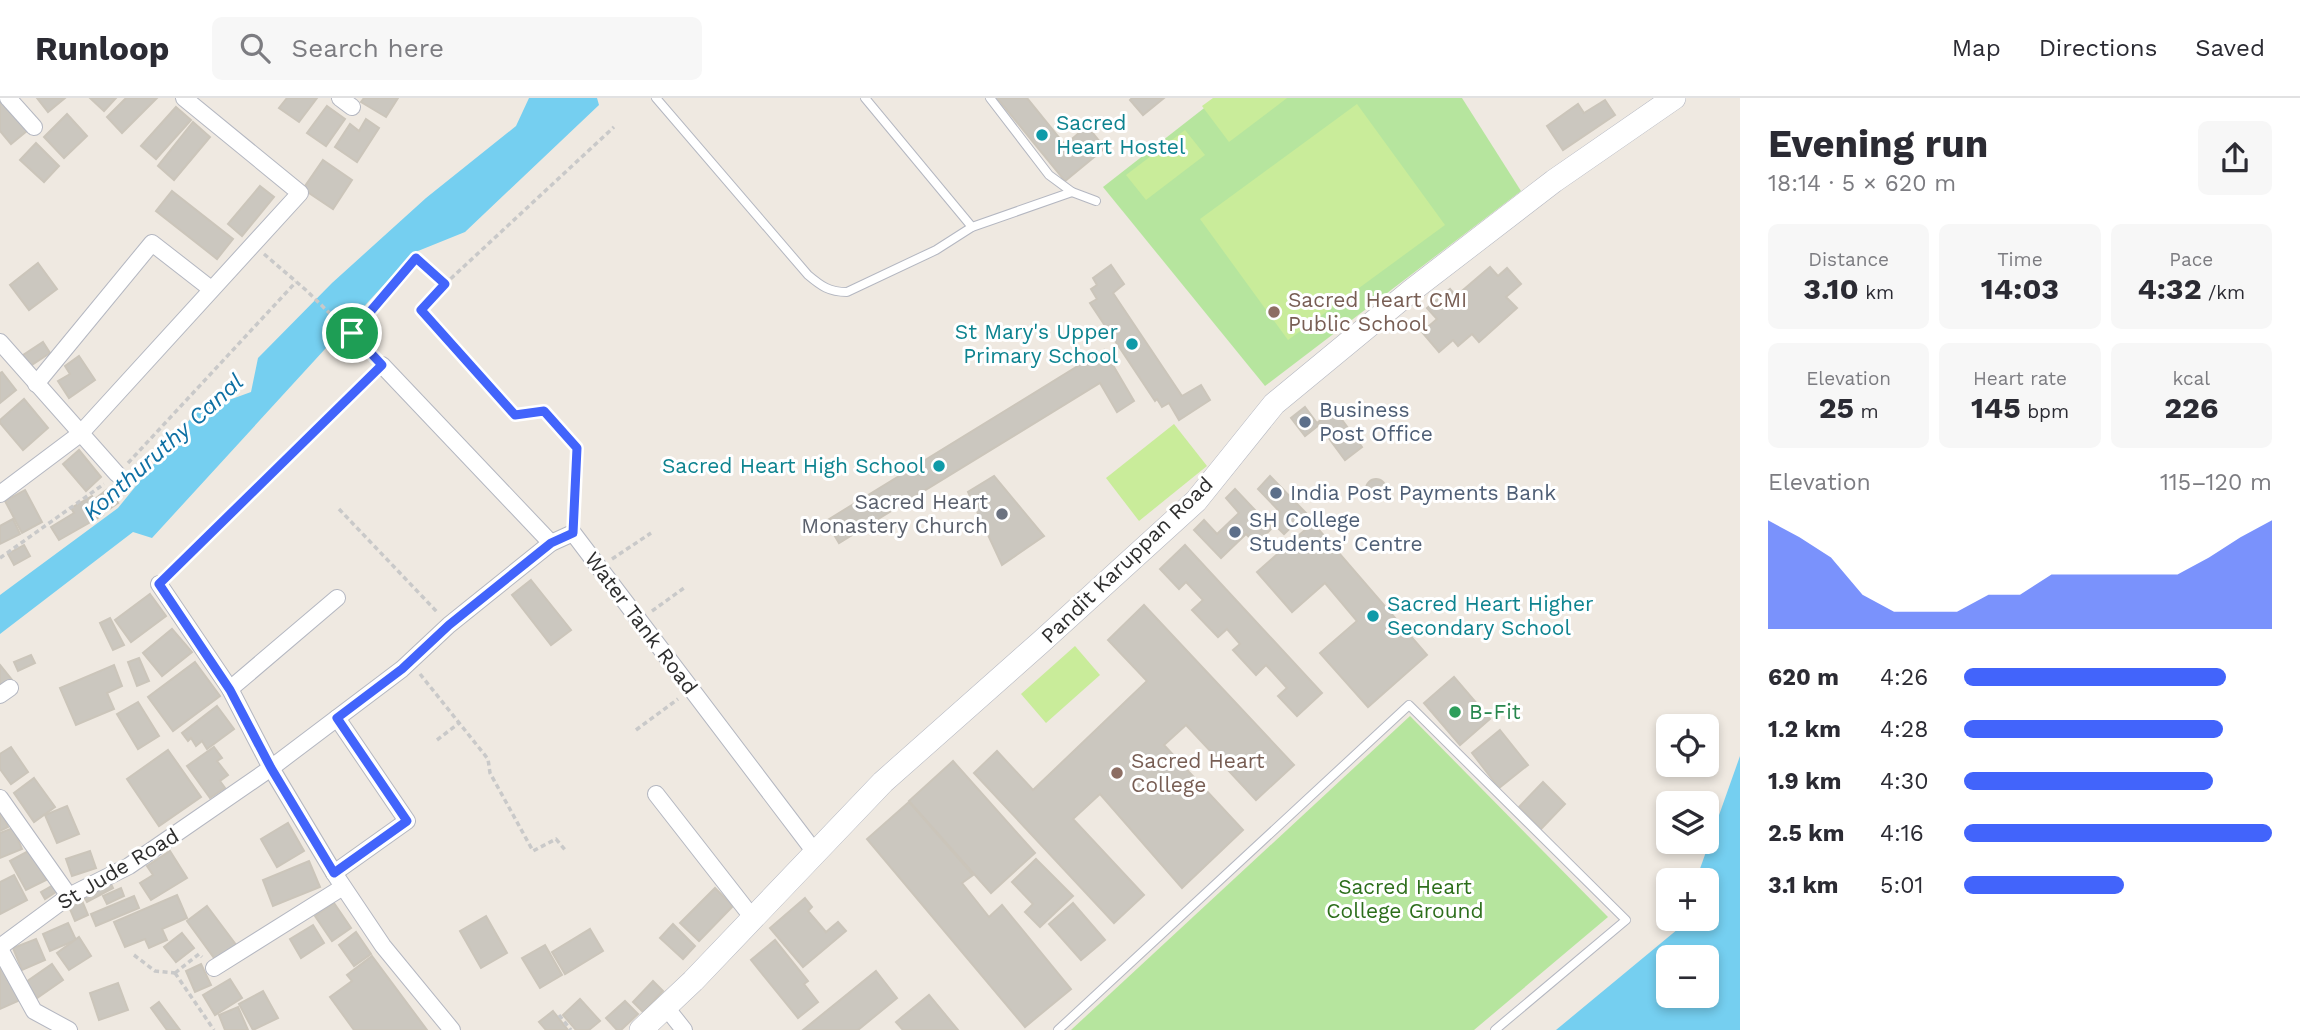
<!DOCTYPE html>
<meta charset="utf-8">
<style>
body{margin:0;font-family:"Work Sans",sans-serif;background:#f7f7f7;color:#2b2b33;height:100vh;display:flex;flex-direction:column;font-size:26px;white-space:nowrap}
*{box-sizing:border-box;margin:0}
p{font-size:23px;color:#7c7c81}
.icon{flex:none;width:38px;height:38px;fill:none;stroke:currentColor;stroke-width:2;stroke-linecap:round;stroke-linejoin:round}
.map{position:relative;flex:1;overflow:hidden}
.drawer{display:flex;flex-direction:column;background:#fff;width:560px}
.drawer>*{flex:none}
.fabs{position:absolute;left:1656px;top:616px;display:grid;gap:14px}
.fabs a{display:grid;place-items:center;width:63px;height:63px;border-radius:10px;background:#fff;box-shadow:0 4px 10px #0003;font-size:35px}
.pin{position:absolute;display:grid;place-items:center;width:60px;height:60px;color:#fff;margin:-30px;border:4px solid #fff;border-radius:50%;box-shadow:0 2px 7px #0007}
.round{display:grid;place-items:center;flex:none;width:74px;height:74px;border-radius:10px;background:#f7f7f7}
.overview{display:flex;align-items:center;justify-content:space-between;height:119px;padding:0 28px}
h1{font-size:38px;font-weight:700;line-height:52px}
.figures{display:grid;grid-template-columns:repeat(3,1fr);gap:10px;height:119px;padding:7px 28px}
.figures div{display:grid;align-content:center;border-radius:10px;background:#f7f7f7;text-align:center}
.figures b{font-size:30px;font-weight:700}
.figures small{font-size:19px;font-weight:400}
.figures p{font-size:19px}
.chart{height:196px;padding:14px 28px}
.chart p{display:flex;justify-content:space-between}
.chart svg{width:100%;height:126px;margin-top:7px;fill:#4264fb;opacity:.7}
ul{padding:0 28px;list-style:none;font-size:23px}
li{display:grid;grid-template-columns:112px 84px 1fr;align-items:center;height:52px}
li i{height:18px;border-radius:9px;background:#4264fb}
header{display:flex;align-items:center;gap:42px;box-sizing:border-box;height:98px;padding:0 35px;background:#fff;border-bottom:2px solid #e1e1e2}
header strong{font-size:33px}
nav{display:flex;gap:38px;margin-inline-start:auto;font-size:24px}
.search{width:490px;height:63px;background:#f7f7f7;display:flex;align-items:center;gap:18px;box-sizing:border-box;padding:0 24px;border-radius:10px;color:#7c7c81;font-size:26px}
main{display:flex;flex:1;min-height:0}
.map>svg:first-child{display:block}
.green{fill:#b6e59e}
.pitch{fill:#c9ec9a}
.water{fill:#75cff0;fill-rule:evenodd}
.building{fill:#cbc7bf;stroke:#cbc5ba;stroke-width:2}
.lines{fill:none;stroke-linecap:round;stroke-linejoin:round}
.service-casing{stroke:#b4b7c1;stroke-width:10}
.minor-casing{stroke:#b4b7c1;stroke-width:18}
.secondary-casing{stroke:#b4b7c1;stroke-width:24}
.path{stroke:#c9c9c9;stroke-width:3.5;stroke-dasharray:5 3.5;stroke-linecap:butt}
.service{stroke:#fff;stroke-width:8}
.minor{stroke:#fff;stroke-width:16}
.secondary{stroke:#fff;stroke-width:23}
.route-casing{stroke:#fff;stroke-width:14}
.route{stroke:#4264fb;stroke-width:9}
.culture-dot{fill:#0f9aa8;stroke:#fff;stroke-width:2.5}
.education-dot{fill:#8d6e63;stroke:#fff;stroke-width:2.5}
.service-dot{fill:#5c6f8a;stroke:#fff;stroke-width:2.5}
.worship-dot{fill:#6b7280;stroke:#fff;stroke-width:2.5}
.leisure-dot{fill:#2e9e5b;stroke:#fff;stroke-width:2.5}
.labels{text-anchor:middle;stroke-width:6;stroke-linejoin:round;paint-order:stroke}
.culture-label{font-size:21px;fill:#0d838f;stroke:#fff;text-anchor:start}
.education-label{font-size:21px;fill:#785e54;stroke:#fff;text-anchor:start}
.service-label{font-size:21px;fill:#4e5e75;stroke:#fff;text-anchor:start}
.worship-label{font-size:21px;fill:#5b616d;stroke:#fff;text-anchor:end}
.street-label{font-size:21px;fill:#2e2e2e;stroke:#fff}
.leisure-label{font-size:21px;fill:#27864d;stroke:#fff;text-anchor:start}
.park-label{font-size:21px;fill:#2c6e1b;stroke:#fff}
.water-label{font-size:23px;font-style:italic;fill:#0d6fa3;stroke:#fff}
</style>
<header>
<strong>Runloop</strong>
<div class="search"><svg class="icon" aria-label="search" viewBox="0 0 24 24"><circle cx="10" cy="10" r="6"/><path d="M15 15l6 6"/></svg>Search here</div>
<nav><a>Map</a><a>Directions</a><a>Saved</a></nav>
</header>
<main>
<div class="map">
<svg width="1740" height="932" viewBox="0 0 1740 932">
<rect width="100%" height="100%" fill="#efe9e1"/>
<!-- green -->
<g class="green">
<path d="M1217,0h245l59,93 -256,195 -162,-199z"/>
<path d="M1410,618l198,201 -134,113h-403z"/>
</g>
<!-- pitch -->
<g class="pitch">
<path d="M1213,0h74l-58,44 -27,-36z"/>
<path d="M1357,6l88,121 -157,115 -88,-121z"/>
<path d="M1185,32l20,25 -59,45 -20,-25z"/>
<path d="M1174,326l33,42 -68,55 -33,-43z"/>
<path d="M1075,548l25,29 -54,48 -25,-29z"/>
</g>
<!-- water -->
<g class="water">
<path d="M529,0h68l2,7 -134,127 -52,21 -261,285 -19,-6 -133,102v-39l118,-87 78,-96 55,-20 7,-34 74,-75 94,-85 90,-72z"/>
<path d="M1740,658v274h-184l122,-101 4,-10h24v-39h-10zM1668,859h38v39h-38z"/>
</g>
<!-- building -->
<g class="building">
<path d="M37,0h28l-17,14z"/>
<path d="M90,0h26l-12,13z"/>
<path d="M126,0h31l-35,35 -15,-16z"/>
<path d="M287,0h30l-18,24 -20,-14z"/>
<path d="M364,0h34l-12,19 -25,-15z"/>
<path d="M997,0h30l38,47 22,-19 18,22 -40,33z"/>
<path d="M1132,0h32l-21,17 -13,-15z"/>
<path d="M0,2l27,31 -16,13 -11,-13z"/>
<path d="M1605,2l10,15 -52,35 -16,-24 31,-22 6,9z"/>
<path d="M327,8l18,13 -19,27 -19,-13z"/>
<path d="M176,9l15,13 -35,39 -15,-13z"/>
<path d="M67,16l20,22 -23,22 -20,-21z"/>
<path d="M366,21l13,9 -22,34 -22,-15 15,-23 9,7z"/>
<path d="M193,24l17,15 -36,43 -16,-14z"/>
<path d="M36,45l23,23 -15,16 -24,-22z"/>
<path d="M323,62l29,20 -19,29 -30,-20z"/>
<path d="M260,88l14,11 -32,39 -14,-12z"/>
<path d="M172,93l61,48 -16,20 -61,-48z"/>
<path d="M38,165l19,26 -28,21 -19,-25z"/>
<path d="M1111,167l13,19 -11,9 69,103 19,-11 9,15 -31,20 -10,-17 -7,4 -5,-8 -2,2 -65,-98 7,-4 -6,-10 6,-4 -4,-7z"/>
<path d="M1490,169l8,9 9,-8 14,16 -15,13 11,11 -38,34 -7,-8 -14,12 -5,-6 -14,12 -17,-20 15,-13 -10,-11 23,-19 6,7z"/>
<path d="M43,244l7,11 -23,15 -7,-11z"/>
<path d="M1104,252l30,51 -17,11 -17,-29 -261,160 -13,-22z"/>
<path d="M79,258l16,24 -26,18 -11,-17 12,-7 -5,-8z"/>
<path d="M2,274l14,18 -16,13v-30z"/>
<path d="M24,301l24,29 -25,22 -23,-27v-3z"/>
<path d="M1305,309l12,16 17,-14 28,38 -17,13 -26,-35 -14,11 -14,-18z"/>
<path d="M79,352l22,27 -15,14 -23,-27z"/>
<path d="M994,378l50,60 -42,29 -34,-73z"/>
<path d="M1270,378l36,37 -22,21 -13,-13 9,-9 -22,-23z"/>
<circle cx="1376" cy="391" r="10"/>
<path d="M108,391l10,14 -13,9 -10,-13z"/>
<path d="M1235,391l37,39 -16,16 -10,-10 -25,24 -27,-28 10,-10 13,14 22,-21 -13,-15z"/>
<path d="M25,392l17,32 -20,11 -17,-32z"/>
<path d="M92,398l11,19 -44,25 -8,-13 23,-14 -3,-5z"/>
<path d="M13,421l7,15 -20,10v-18z"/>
<path d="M1313,425l114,132 -59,52 -48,-54 37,-32 -32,-38 -33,29 -35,-40z"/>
<path d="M24,447l6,11 -16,9 -6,-11z"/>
<path d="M1185,447l137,148 -25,23 -19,-20 9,-8 -21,-23 -10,10 -23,-25 7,-6 -13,-15 -9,8 -26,-27 11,-10 -17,-18 -7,7 -19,-20z"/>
<path d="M531,482l40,50 -20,15 -39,-50z"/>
<path d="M150,496l16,22 -35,26 -16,-22z"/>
<path d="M1144,507l150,160 -38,35 -70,-75 -22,20 79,85 -61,58 -82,-94 -27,25 71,76 -30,28 -140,-150 23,-22 36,39 114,-109 -39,-41z"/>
<path d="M110,520l14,27 -11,5 -13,-27z"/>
<path d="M172,531l20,23 -30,24 -19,-23z"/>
<path d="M31,557l4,8 -17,8 -4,-9z"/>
<path d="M139,560l10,23 -12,5 -9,-24z"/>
<path d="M195,564l25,34 -47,35 -25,-34z"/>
<path d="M0,567l13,16 -13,10z"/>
<path d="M114,567l8,21 -15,7 7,16 -38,16 -16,-37z"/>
<path d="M1454,579l36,42 -30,26 -36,-42z"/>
<path d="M138,604l21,34 -21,13 -21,-35z"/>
<path d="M217,608l17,23 -27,20 -5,-8 -6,5 -5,-8 -3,3 -6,-8z"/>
<path d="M1500,632l28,35 -29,23 -27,-35z"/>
<path d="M11,649l17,25 -17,12 -11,-15v-15z"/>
<path d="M214,649l8,11 -5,3 11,14 -8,6 5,7 -15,10 -23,-32z"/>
<path d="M168,652l33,47 -42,29 -32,-47z"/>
<path d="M953,663l82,92 -44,40 -82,-92z"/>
<path d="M34,680l21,29 -21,15 -20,-29z"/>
<path d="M1543,684l22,22 -24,25 -22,-22z"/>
<path d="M909,704l64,73 -11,8 27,34 13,-12 69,84 -46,38 -158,-188z"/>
<path d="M67,708l12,28 -22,9 -12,-28z"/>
<path d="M0,711l8,18 -8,4z"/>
<path d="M288,725l16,28 -27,16 -16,-28z"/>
<path d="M13,730l9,21 -22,9v-25z"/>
<path d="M30,752l16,30 -20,10 -16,-29z"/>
<path d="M90,753l6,17 -24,8 -6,-17z"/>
<path d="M170,753l17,27 -36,22 -11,-17 13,-8 -6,-9z"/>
<path d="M1036,761l37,37 -33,31 -15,-15 8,-8 -21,-22z"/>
<path d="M309,763l11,26 -47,19 -10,-26z"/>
<path d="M14,777l13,25 -27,14v-32z"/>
<path d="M108,780l5,10 -26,14 -6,-10z"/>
<path d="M55,786l4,6 -14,9 -4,-7z"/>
<path d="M121,790l3,8 -17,8 -4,-8z"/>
<path d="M715,790l18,18 -34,35 -19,-18z"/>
<path d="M177,797l10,23 -25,11 5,11 -18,8 -4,-9 -20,8 -11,-25z"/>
<path d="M80,798l8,19 -13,6 -8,-19z"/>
<path d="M134,798l5,12 -43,18 -5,-12z"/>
<path d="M805,800l7,9 -4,4 18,21 12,-10 8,9 -43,36 -33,-39z"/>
<path d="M334,805l17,25 -19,13 -17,-25z"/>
<path d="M1073,805l32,37 -24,20 -32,-36z"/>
<path d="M207,808l30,40 -20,16 -30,-41z"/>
<path d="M486,818l21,37 -26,15 -21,-37z"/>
<path d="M68,825l8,17 -26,11 -7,-17z"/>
<path d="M673,826l22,22 -12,13 -23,-21z"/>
<path d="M313,827l11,18 -23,15 -11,-19z"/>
<path d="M590,831l13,22 -38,23 -13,-22z"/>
<path d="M356,834l15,22 -17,12 -15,-21z"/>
<path d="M182,835l12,15 -18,14 -12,-15z"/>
<path d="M79,839l12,19 -22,14 -12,-17z"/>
<path d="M36,841l9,21 -23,10 -9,-22z"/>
<path d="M775,842l33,41 -4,3 14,18 -20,16 -47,-58z"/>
<path d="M545,847l17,30 -22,13 -18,-30z"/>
<path d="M372,858l55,74h-73l-24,-33 22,-16 -5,-6z"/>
<path d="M0,866l20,36 -20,9z"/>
<path d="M52,866l11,16 -26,18 -11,-16z"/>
<path d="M201,866l10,21 -16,7 -9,-21z"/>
<path d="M876,873l21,27 -39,32h-55z"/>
<path d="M230,881l12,19 -27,17 -12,-20z"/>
<path d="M653,883l10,10 -20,21 -10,-10z"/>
<path d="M118,885l10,27 -29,10 -9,-27z"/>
<path d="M263,893l15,27 -25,12 -14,-26z"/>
<path d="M929,897l29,35h-55l-7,-8z"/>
<path d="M580,901l20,22 -11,9h-13l-13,-15z"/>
<path d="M625,903l13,13 -17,16h-4l-11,-12z"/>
<path d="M159,904l21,28h-13l-16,-22z"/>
<path d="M238,909l10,23h-23l-6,-15z"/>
<path d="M553,913l15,19h-22l-7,-8z"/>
</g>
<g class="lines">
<!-- service casing -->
<g class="service-casing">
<g id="service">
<path d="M656,0l152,177c13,11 21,17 39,17l89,-42 36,-23 100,-35"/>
<path d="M865,0l107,129"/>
<path d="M990,0l59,77 23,17 24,9"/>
<path d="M1058,932l351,-325 217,215 -131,110"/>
</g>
</g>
<!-- minor casing -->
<g class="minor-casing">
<g id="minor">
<path d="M8,0l26,29"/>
<path d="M340,0l12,9"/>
<path d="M0,244l117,132"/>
<path d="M382,267l169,178"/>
<path d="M36,286l116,-141 59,46"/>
<path d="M0,396l80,-60 220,-241 -116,-95"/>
<path d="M159,486l71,105 41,79 63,105 49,73 69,84"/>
<path d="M230,591l107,-91"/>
<path d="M0,597l10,-7"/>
<path d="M656,696l96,123"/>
<path d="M0,700l69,98"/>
<path d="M334,775l73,-52 -70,-103"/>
<path d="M0,849l69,-51 60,-30 142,-98 131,-99 47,-44 102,-82 22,-10 241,318"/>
<path d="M0,851l34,62 35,19"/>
<path d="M214,870l129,-81"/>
<path d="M665,908l19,24"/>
</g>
</g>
<!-- secondary casing -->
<g class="secondary-casing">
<path id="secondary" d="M641,932l52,-49 190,-199 158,-140 155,-141 78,-97 137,-113 143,-110 120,-83"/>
</g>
<!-- path -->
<g class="path">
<path d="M264,156l43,37 64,63"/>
<path d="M445,186l-24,26 94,105 29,-4 33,37 -4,69"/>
<path d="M351,235l65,-74 29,25 169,-157"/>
<path d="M128,365l168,-181"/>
<path d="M339,411l99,104"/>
<path d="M0,460l104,-74"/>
<path d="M612,461l39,-26"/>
<path d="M171,475l199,-196"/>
<path d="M652,513l32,-23"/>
<path d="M420,576l68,85 2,14 43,78 23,-12 10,12"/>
<path d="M636,632l42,-31"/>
<path d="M437,642l22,-17"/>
<path d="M134,857l21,16 20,2"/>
<path d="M175,875l39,57"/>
<path d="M175,875l24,-19 3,3"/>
<path d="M559,917l12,15"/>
</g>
<!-- service -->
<use href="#service" class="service"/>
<!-- minor -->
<use href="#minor" class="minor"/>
<!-- secondary -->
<use href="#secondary" class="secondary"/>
</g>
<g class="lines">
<!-- route casing -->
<g class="route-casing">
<path id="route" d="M416,160l29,26 -24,26 94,105 29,-4 33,37 -4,85 -22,10 -102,82 -47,44 -65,49 70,103 -73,52 -63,-105 -41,-78 -71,-106 223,-219 -30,-32z"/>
</g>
<!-- route -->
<use href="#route" class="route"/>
</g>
<!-- markers -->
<g class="culture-dot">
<circle cx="1042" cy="37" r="7"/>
<circle cx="1132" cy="246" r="7"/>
<circle cx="939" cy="368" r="7"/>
<circle cx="1373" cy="518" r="7"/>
</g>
<g class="education-dot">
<circle cx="1274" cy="214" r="7"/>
<circle cx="1117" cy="675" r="7"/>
</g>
<g class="service-dot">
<circle cx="1305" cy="324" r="7"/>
<circle cx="1276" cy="395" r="7"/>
<circle cx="1235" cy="434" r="7"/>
</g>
<circle class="worship-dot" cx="1002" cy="416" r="7"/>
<circle class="leisure-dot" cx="1455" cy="614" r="7"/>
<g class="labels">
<!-- culture labels -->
<g class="culture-label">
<text x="1056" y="32">Sacred<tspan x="1056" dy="24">Heart Hostel</tspan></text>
<text x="1118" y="241" text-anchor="end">St Mary's Upper<tspan x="1118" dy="24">Primary School</tspan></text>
<text x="925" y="375" text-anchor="end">Sacred Heart High School</text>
<text x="1387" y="513">Sacred Heart Higher<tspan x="1387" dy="24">Secondary School</tspan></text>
</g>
<!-- education labels -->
<g class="education-label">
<text x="1288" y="209">Sacred Heart CMI<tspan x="1288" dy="24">Public School</tspan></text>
<text x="1131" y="670">Sacred Heart<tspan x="1131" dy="24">College</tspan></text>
</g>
<!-- service labels -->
<g class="service-label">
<text x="1319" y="319">Business<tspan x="1319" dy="24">Post Office</tspan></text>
<text x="1290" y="402">India Post Payments Bank</text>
<text x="1249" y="429">SH College<tspan x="1249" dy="24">Students' Centre</tspan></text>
</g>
<!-- worship labels -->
<g class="worship-label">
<text x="988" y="411">Sacred Heart<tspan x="988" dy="24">Monastery Church</tspan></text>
</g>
<!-- street labels -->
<g class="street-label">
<text transform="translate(1127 462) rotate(-44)" y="7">Pandit Karuppan Road</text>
<text transform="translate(641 525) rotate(53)" y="7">Water Tank Road</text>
<text transform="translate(118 771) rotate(-31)" y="7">St Jude Road</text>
</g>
<!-- leisure labels -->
<g class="leisure-label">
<text x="1469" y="621">B-Fit</text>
</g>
<!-- park labels -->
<g class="park-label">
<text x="1405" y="796">Sacred Heart<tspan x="1405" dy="24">College Ground</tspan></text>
</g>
<!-- water labels -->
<g class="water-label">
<text transform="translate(163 349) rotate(-42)" y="8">Konthuruthy Canal</text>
</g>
</g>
</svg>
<div class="fabs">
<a><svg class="icon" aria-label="locate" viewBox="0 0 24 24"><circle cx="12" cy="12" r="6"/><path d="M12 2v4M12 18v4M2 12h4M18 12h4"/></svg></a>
<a><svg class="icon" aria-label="layers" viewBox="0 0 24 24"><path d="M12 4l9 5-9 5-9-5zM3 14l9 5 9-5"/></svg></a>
<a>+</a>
<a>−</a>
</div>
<div class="pin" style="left:352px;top:235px;background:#1e9e55"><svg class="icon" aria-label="arrive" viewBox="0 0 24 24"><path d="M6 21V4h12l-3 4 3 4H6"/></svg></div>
</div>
<section class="drawer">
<div class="overview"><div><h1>Evening run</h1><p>18:14 · 5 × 620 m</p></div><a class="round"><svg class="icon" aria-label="share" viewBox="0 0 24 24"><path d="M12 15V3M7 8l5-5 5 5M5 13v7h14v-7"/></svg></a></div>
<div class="figures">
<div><p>Distance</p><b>3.10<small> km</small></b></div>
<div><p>Time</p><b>14:03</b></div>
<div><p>Pace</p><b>4:32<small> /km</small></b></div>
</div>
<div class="figures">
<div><p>Elevation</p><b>25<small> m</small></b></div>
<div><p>Heart rate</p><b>145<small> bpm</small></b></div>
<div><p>kcal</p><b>226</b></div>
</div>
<div class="chart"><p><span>Elevation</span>115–120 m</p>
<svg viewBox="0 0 160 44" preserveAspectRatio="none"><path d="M0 44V6L10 12L20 19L30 32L40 38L50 38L60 38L70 32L80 32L90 25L100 25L110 25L120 25L130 25L140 19L150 12L160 6V44z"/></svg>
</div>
<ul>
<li><b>620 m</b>4:26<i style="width:85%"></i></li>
<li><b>1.2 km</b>4:28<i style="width:84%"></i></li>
<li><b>1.9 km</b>4:30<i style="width:81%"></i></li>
<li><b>2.5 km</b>4:16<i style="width:100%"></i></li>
<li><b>3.1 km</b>5:01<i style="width:52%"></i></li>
</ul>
</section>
</main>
